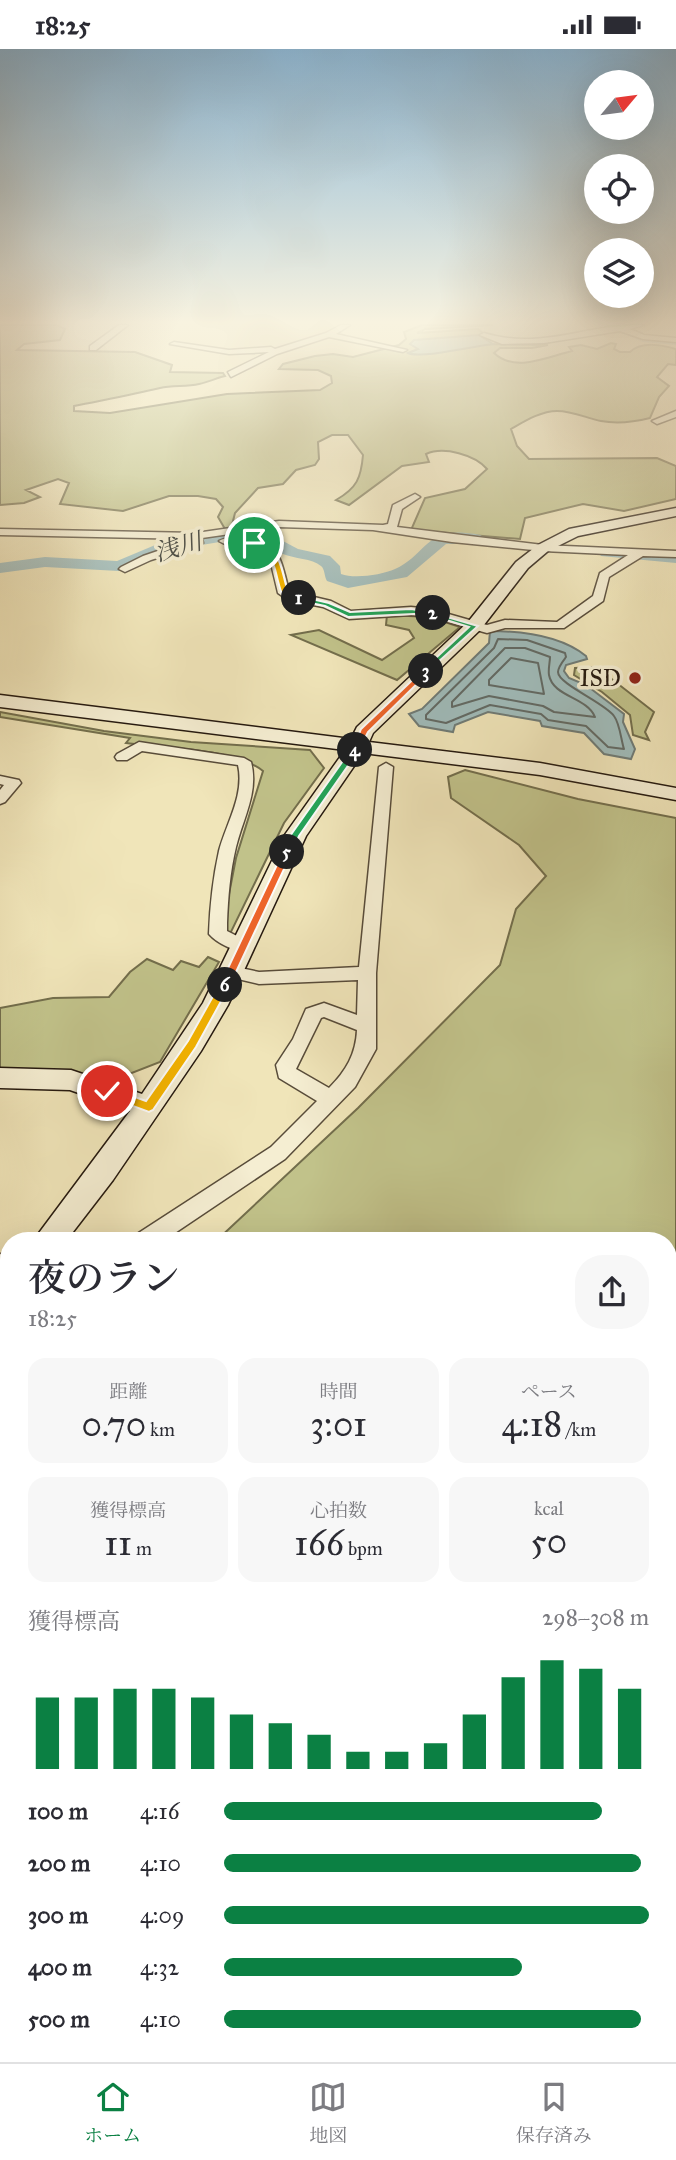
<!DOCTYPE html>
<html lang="ja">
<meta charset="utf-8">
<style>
body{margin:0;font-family:"IM FELL Great Primer","Noto Serif JP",serif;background:#f7f7f7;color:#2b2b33;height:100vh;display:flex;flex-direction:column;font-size:26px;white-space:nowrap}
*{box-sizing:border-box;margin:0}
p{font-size:23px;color:#7c7c81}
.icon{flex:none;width:38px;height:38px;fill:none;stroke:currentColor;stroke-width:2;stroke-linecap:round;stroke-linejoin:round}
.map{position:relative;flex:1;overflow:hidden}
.panel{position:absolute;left:0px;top:1183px;width:677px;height:831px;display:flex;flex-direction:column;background:#fff;border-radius:28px 28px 0 0;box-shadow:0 7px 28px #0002}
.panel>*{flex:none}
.needle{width:46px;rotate:61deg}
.controls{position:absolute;left:584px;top:21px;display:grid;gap:14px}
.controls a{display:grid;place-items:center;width:70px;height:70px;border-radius:50%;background:#fff;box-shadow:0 7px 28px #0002;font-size:35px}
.pin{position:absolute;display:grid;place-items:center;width:60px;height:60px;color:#fff;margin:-30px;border:4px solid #fff;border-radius:50%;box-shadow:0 2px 7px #0007}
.km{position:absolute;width:35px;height:35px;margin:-18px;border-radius:50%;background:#222;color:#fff;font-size:19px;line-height:35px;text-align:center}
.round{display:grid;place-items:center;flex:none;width:74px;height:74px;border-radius:28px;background:#f7f7f7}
.head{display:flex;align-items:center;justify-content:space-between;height:119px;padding:0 28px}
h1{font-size:38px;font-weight:600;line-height:52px}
.metrics{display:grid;grid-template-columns:repeat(3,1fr);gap:10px;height:119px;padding:7px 28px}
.metrics div{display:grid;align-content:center;border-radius:18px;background:#f7f7f7;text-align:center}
.metrics b{font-size:35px;font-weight:600}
.metrics small{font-size:19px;font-weight:400}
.metrics p{font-size:19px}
.chart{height:196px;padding:14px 28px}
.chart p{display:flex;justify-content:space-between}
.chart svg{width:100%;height:126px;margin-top:7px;stroke:#0b8043;stroke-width:6}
ul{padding:0 28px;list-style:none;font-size:23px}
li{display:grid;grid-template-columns:112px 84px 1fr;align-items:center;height:52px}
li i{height:18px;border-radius:9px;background:#0b8043}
.status{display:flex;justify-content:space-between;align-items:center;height:49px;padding:0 35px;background:#fff;direction:ltr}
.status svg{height:19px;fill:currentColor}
.menu{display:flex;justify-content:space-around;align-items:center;height:98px;border-top:2px solid #e1e1e2;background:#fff;font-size:19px;color:#7c7c81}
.menu a{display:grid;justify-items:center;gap:4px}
.menu .current{color:#0b8043}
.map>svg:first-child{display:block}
.green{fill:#c1c28a;stroke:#736e4c;stroke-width:2}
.water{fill:#a0bcbb;stroke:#6f7b76;stroke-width:2}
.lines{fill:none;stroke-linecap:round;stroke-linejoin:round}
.shore{stroke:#626a65;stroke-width:2}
.river{fill:#a0bcbb;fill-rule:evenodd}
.street-casing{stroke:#584c3a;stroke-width:3}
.secondary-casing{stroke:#25190f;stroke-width:3}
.street{fill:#f5eed2;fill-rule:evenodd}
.secondary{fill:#f5eed2;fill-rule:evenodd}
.split-1{fill:#f5b400;stroke:#fff;stroke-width:2}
.split-2{fill:#22a559;stroke:#fff;stroke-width:2}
.split-3{fill:#22a559;stroke:#fff;stroke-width:2}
.split-4{fill:#f0652b;stroke:#fff;stroke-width:2}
.split-5{fill:#22a559;stroke:#fff;stroke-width:2}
.split-6{fill:#f0652b;stroke:#fff;stroke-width:2}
.split-7{fill:#f5b400;stroke:#fff;stroke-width:2}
.poi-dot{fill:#8f2418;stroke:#f5eed2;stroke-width:2.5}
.labels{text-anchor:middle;stroke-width:7;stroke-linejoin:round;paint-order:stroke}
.far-poi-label{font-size:23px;fill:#25190f;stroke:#f5eed2;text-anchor:end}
.far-water-label{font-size:24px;font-style:italic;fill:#50524b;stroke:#f5eed2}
</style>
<div class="status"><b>18:25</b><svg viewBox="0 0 49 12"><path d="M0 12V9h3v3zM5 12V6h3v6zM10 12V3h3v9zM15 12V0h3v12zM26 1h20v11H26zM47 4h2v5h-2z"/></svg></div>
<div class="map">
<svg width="676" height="2013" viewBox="0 0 676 2013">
<rect width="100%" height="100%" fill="#f0e5b9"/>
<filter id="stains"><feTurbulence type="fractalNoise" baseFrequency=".00286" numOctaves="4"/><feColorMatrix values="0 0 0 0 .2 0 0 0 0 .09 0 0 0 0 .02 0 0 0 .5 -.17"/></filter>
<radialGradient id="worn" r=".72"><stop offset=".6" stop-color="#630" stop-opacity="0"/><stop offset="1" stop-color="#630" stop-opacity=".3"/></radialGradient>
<!-- green -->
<g class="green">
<path d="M0,276h57l8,4 -5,11 -36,4 -7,6 118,2 37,13 -2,7 53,1 2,3c-8,2 -17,6 -26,8 -13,3 -26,1 -39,4 -29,7 -57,12 -86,18v5l36,2 117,-19 93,-4 12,-7 -1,-7 -13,-6 -39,-1 4,-5 32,-8 18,-2 20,3 46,-12 7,-6 -2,-7 18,-7h71l-68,4 -8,4 61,-4 4,3 -6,12 72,1 -16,3h-32l-6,5c21,20 53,4 78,-2l-3,-4 12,-2 16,4 14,-6 5,1 -2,5 6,3h10c12,-11 31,-7 46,-3v16l-8,-1 -11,13 12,9 -10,11 -9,21c-16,4 -33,6 -49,3 -15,-3 -28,-10 -44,-10 -16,0 -32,10 -46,18l6,17 12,13 128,-1 19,8v33l-52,12 -41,-7 -58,14 -5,21 -109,-9 14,-32 40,-9 22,-20c-12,-14 -43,-23 -61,-15l3,8 -27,4 -53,39 -13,-5c21,-12 25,-22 27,-45l-15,-20h-16l-14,7 1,17 -4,6 -19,5 -13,14 -25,4 -23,25 -4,16h-6l-7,-12 5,-10 -7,-8 -18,-3h-29l-46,15 -63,-7 9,-21 -11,-4 -32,11 14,7 -16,6 -24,2z"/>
<path d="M387,566l43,2 30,10 -63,53 -106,-45 28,-5 63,30 32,-22 -5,-8 -23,-5z"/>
<path d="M602,618l2,6 50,39 -9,20 4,8 -16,-5 -3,-20 -28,-23 -28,-17 1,-7z"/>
<path d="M0,663l104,19 87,11 119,8 14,18 -40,55 -55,113 -7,-6 14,-72 27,-87c-27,-22 -102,-24 -137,-28l4,-5 -130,-21z"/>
<path d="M465,721l113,29 98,19v587l-7,11 -1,-175h-452l142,-133 142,-143 16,-56 30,-33 -27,-31 -68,-47 -3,-21z"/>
<path d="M208,908l11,5 -59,100 -59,23 -4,-9 -49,-5 -48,1v-64l53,-10 56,-1 21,-25 17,-13 26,11 8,-9 18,6z"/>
</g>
<!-- water -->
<g class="water">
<path d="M479,286l14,9c-17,2 -74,15 -85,9l10,-4 -8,-5 4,-4z"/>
<path d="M490,582c32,0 70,4 96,25l1,3 -21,6 -2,6 5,7 17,7 38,29 -1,8 12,27 -4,10 -27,-5 -20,-21 -42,-7 -2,-5 -52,-9 -33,13 -2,7 -34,-6 -10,-12 13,-5 67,-66z"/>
</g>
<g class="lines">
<!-- shore -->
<g class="shore">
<path d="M498,590l29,1 38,13 1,4c-3,4 -8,10 -8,15 0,12 47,31 56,44 6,8 7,24 10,33l-16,-2 -22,-21 -38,-6 -7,-6 -51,-9 -44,18 -20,-4v-4l68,-67z"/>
<path d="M505,599h20l25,9c0,5 -2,12 -1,18 4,22 38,22 46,42l-41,-5 -11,-6 -54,-10 -37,11v-5z"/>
<path d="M511,609l27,5 6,31 -55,-9v-5z"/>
</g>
<!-- river -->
<g class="river">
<path d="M603,276h15l31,12 27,2v6l-33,-3z"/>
<path d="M255,477l17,4 9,10 17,9 32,7 10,10 1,8c13,5 41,1 54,-5 29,-12 30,-40 71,-36 8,1 14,0 20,6l-8,5h-32l-39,33 -59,11 -21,-7c-3,-5 -2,-12 -6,-15 -9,-8 -27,-7 -38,-12 -10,-5 -18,-16 -28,-18l-83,14 -53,21 -74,-4 -45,6v-10l45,-6 72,4 43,-18z"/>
<path d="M607,499l69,5v10l-75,-7 -2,-3z"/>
</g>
<!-- street casing -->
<g class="street-casing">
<g id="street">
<path d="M119,276h9l-32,25h-6v-4z"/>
<path d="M341,276h9l-14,9 71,16 -4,2 -74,-15 -52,17 -46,23 -3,-5 41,-20 -40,2 -59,-10 4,-2 55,8 42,-3 4,2 51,-16z"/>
<path d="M644,276l-14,4 14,6 32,3v4l-33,-3 -23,-8 -76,12 -42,1 -22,-9 4,-2c58,18 104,-10 160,-8z"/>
<path d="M676,362v6l-19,7 -5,-3z"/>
<path d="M415,445l5,3 -18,12 -5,18 146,18 133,6v6l-33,-1 -34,21 -6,24 -39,27h-59l-18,5 -57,-16 -19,-2 -62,4 -26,-12 -35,-7 -10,-7 -9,-38c-14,-14 -35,-4 -50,-14 7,-4 14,-3 22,-2 40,3 39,18 48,52l42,10 20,10 60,-4 20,2 56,16 18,-5 52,2 36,-26 7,-23 28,-18 -85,-4 -91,-9 -79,-12 -94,-3 -77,11 1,5 -52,17 -26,12 -6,-3 2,-2 22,-11 50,-17 -193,-4v-6l196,4 83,-12 104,4 5,-1 5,-19z"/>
<path d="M139,693l105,16 7,4c8,30 -8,56 -15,85 -6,25 -8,50 -9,76v8l22,11 3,4 -3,4c-12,4 -32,-7 -40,-16 1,-28 4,-56 10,-83 7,-27 26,-56 19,-86l-96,-14 -15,9h-10l-2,-3 2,-3z"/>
<path d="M386,714l7,4 -17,206v76l-21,38 -70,72 -122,82h-29l3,-7 134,-87 46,-46 -38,-23 -3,-13 17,-26 13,-30 18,-6 33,12 1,-35 -99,4 -34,-8 -3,-4 3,-4 6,-2 28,6 100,-5 20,-200zM324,968l33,13c-1,24 -11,41 -28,58l-33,-19 25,-51z"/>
<path d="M0,727l19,4 2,3 -16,19 -5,2v-14l4,-5 -4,-1z"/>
<path d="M0,1205l9,3v22l-9,-3z"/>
<path d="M9,1266v24l-9,4v-24z"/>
<path d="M676,1415v34l-8,3v-34z"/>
<path d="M668,1510l8,4v29l-8,-3z"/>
<path d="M9,1662v42l-9,4v-42z"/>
<path d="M676,1788v42l-8,3v-42z"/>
<path d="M414,2006h44l-3,7h-44z"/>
</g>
</g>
<!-- secondary casing -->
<g class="secondary-casing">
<g id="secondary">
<path d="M676,459v8l-98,20 -30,15 -20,17 -48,62 -107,103 -4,9 171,21 136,25v12l-136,-25 -177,-22 -57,83 -78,169 -27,46 -88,129 -47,61h-33l97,-130 -60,-21 -70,-2v-20l71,2 71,24 61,-91 81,-167 61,-86 -345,-43v-12l351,44 6,-12 111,-105 48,-60 22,-17 31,-16z"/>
<path d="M9,1228v37l-9,3v-37z"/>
</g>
</g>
<!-- street -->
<use href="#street" class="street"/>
<!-- secondary -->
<use href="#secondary" class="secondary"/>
</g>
<!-- sky -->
<linearGradient id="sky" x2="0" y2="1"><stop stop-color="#8bb7d6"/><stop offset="0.49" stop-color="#f8f3e0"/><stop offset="1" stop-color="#f8f3e0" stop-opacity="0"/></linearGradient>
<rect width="676" height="558" fill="url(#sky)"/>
<!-- split-1 -->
<path class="split-1" d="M254,492c28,8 26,25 34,51l13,5v3l-19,-6c-9,-23 -4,-41 -30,-49z"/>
<!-- split-2 -->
<path class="split-2" d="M299,547l30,7 21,9 61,-3 25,4 -88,4 -23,-11 -29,-6z"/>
<!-- split-3 -->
<path class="split-3" d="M430,563l48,14 -52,47 -2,-4 45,-42 -39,-12z"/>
<!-- split-4 -->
<path class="split-4" d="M424,620l6,2 -62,61 -10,20h-6l9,-23z"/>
<!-- split-5 -->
<path class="split-5" d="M352,699l7,2 -60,86 -8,18h-7l6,-18z"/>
<!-- split-6 -->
<path class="split-6" d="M287,800l5,3 -62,133 -1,2h-8l-1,-2 63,-133z"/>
<!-- split-7 -->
<path class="split-7" d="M225,932l5,4 -34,62 -43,63 -4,2 -46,-17v-7l4,-1 39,14 42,-60 33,-59z"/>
<!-- markers -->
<circle class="poi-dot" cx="635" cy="629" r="7"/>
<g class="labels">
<!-- far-poi labels -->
<g class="far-poi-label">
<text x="621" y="637">ISD</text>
</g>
<!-- far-water labels -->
<g class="far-water-label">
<text transform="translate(178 498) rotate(-16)" y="8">浅川</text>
</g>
</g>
<rect width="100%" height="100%" filter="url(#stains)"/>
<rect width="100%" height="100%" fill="url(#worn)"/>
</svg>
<div class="controls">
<a><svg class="needle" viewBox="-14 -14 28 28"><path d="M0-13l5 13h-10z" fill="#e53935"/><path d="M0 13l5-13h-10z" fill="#7c7c81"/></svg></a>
<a><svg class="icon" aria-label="locate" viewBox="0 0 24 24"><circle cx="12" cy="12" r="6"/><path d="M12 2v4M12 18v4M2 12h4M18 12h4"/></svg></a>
<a><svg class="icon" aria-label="layers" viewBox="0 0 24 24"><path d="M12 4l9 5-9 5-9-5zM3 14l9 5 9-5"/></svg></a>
</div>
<div class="pin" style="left:254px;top:494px;background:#1e9e55"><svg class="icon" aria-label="arrive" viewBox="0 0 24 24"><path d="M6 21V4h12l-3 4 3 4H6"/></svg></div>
<div class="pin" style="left:107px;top:1042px;background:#d93025"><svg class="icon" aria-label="check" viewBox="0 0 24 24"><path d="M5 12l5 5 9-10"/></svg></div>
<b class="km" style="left:299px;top:549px">1</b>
<b class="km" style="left:433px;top:564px">2</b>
<b class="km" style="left:426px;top:622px">3</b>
<b class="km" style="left:355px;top:701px">4</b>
<b class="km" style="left:287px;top:803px">5</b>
<b class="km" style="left:225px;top:936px">6</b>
<section class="panel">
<div class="head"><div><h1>夜のラン</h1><p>18:25</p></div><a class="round"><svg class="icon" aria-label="share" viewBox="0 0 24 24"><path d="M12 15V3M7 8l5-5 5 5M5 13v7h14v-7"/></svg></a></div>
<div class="metrics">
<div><p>距離</p><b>0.70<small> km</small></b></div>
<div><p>時間</p><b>3:01</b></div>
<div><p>ペース</p><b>4:18<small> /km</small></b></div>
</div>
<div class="metrics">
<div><p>獲得標高</p><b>11<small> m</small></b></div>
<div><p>心拍数</p><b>166<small> bpm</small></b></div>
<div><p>kcal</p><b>50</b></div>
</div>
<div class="chart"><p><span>獲得標高</span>298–308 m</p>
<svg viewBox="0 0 160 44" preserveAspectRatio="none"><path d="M5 44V19M15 44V19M25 44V16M35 44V16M45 44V19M55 44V25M65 44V28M75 44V32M85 44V38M95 44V38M105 44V35M115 44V25M125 44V12M135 44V6M145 44V9M155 44V16"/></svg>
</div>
<ul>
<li><b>100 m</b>4:16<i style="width:89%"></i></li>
<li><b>200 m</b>4:10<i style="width:98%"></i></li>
<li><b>300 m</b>4:09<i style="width:100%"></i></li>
<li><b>400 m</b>4:32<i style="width:70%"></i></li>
<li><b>500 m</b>4:10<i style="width:98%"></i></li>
</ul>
</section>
</div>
<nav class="menu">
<a class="current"><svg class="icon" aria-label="home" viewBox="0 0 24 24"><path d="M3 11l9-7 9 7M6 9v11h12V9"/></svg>ホーム</a>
<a><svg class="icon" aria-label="map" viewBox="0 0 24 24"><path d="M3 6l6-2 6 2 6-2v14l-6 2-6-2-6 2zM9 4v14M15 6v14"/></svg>地図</a>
<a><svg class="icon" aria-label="saved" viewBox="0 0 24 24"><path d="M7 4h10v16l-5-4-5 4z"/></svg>保存済み</a>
</nav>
